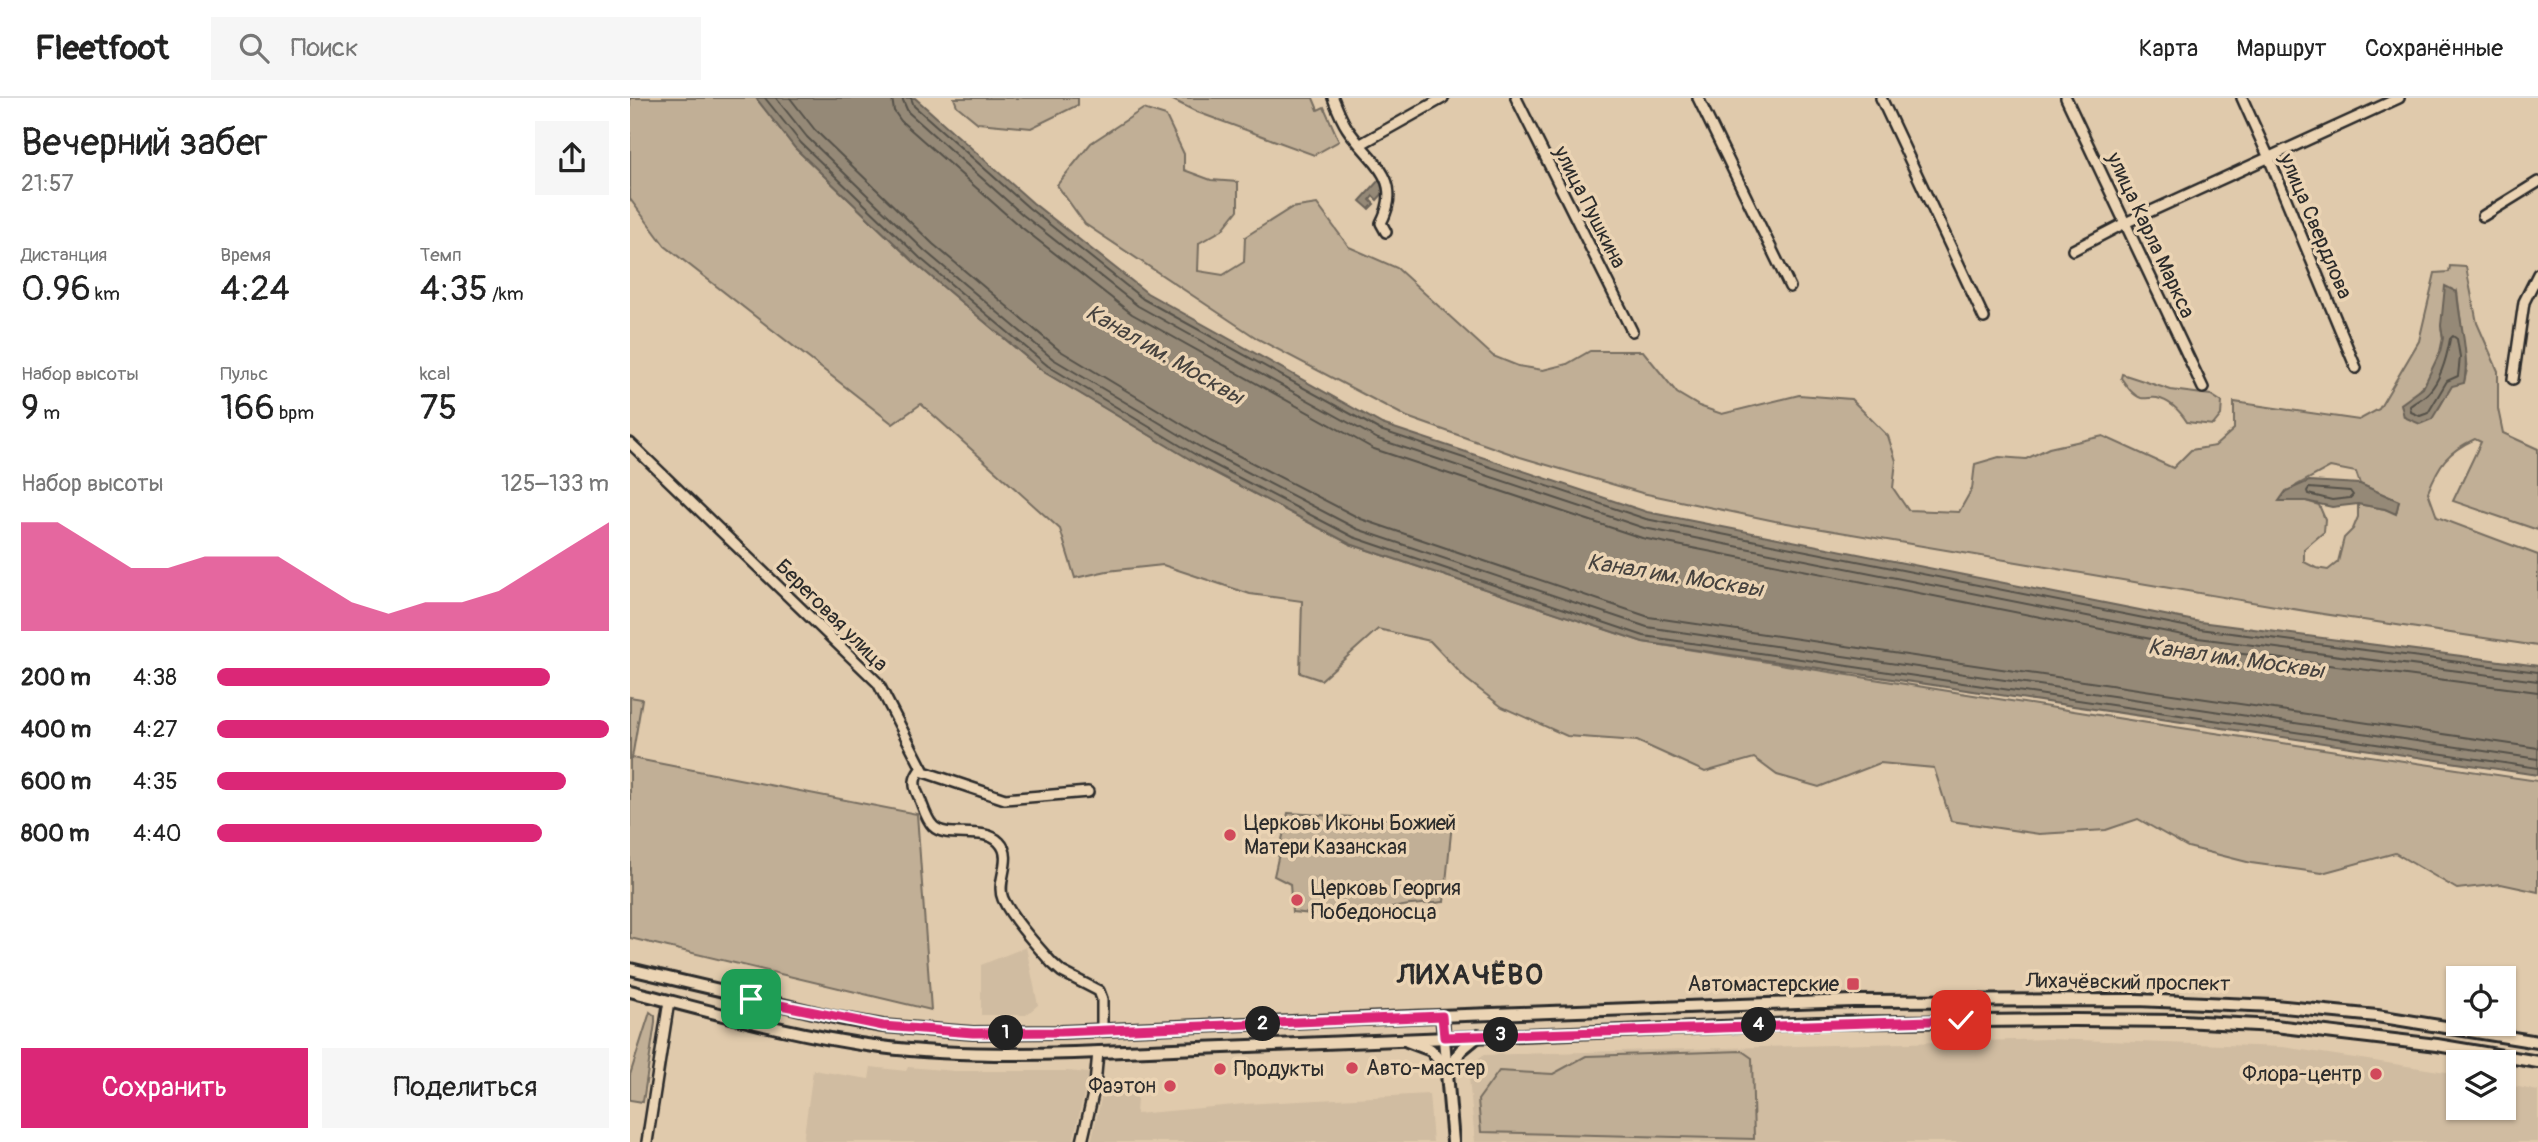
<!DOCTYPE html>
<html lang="ru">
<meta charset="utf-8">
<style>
body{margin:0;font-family:Pangolin,sans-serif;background:#f6f6f6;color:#222;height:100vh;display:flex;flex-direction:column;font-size:26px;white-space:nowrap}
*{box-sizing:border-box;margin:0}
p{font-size:23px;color:#767676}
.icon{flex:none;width:38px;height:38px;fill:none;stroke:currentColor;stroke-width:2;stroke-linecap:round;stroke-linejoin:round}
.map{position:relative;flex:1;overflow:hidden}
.sheet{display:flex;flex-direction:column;background:#fff;width:630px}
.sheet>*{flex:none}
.buttons{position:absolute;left:1816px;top:868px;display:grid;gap:14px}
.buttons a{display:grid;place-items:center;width:70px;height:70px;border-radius:0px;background:#fff;box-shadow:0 2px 5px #0004;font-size:35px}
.pin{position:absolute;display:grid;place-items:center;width:60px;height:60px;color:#fff;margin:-30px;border-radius:14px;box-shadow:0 4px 10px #0006}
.km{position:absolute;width:35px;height:35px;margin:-18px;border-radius:50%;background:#222;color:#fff;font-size:19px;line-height:35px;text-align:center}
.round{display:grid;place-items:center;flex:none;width:74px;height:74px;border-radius:0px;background:#f6f6f6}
.summary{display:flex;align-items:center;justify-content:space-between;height:119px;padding:0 21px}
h1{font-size:38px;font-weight:600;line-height:52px}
.metrics{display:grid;grid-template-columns:repeat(3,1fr);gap:10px;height:119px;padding:7px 21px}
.metrics div{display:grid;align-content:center}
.metrics b{font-size:35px;font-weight:600}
.metrics small{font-size:19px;font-weight:400}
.metrics p{font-size:19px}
.chart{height:196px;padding:14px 21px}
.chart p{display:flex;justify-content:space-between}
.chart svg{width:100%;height:126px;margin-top:7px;fill:#db2777;opacity:.7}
.cta{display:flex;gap:14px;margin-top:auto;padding:14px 21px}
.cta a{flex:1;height:80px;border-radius:0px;background:#db2777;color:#fff;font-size:28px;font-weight:600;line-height:80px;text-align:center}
.cta a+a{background:#f6f6f6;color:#222}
ul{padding:0 21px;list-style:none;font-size:23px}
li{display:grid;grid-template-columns:112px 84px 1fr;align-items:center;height:52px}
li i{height:18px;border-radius:9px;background:#db2777}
header{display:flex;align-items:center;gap:42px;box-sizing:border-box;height:98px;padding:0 35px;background:#fff;border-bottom:2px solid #e0e0e0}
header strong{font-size:33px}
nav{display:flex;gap:38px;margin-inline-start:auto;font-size:24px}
.search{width:490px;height:63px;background:#f6f6f6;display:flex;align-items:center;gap:18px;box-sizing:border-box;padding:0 24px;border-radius:0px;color:#767676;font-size:26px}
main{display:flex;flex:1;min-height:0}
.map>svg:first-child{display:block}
.built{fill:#d0bca1}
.green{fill:#c1af96;stroke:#766d60;stroke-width:2;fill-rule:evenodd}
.water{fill:#958977;stroke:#6b6359;stroke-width:2}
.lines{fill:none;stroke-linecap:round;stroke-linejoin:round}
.shore{stroke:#555149;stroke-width:2}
.minor-casing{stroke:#2b2b2b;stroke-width:14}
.major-casing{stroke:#2b2b2b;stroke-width:16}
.minor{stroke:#ebd4b4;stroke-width:9}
.major{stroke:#ebd4b4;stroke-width:10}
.route-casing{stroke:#fff;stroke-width:14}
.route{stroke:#db2777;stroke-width:9}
.poi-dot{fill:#d1495b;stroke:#ebd4b4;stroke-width:2.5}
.labels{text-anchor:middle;stroke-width:7;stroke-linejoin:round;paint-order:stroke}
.street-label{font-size:21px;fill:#2b2b2b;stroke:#ebd4b4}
.poi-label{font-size:21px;fill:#2b2b2b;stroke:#ebd4b4;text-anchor:start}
.water-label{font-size:23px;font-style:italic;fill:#46423e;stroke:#ebd4b4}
.district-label{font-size:28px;font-weight:bold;letter-spacing:2px;fill:#2b2b2b;stroke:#ebd4b4}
</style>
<header>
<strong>Fleetfoot</strong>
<div class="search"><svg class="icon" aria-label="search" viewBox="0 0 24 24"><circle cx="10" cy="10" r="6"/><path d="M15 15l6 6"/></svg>Поиск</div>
<nav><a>Карта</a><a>Маршрут</a><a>Сохранённые</a></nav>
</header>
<main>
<section class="sheet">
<div class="summary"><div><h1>Вечерний забег</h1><p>21:57</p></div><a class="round"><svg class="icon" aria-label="share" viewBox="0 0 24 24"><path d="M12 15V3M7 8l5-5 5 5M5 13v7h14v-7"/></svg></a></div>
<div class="metrics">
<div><p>Дистанция</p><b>0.96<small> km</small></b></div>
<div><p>Время</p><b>4:24</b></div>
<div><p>Темп</p><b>4:35<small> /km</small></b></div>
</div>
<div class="metrics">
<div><p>Набор высоты</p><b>9<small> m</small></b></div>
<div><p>Пульс</p><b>166<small> bpm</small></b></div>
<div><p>kcal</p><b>75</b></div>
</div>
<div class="chart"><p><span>Набор высоты</span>125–133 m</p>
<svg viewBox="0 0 160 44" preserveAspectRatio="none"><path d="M0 44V6L10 6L20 14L30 22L40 22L50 18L60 18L70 18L80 26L90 34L100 38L110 34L120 34L130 30L140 22L150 14L160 6V44z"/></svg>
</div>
<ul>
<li><b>200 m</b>4:38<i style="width:85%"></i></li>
<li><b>400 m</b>4:27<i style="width:100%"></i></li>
<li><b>600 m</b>4:35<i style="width:89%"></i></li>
<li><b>800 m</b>4:40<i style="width:83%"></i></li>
</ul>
<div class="cta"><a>Сохранить</a><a>Поделиться</a></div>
</section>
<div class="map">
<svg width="1908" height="1044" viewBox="0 0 1908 1044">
<rect width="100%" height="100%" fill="#e0caac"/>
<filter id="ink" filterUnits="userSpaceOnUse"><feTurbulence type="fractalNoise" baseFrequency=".0143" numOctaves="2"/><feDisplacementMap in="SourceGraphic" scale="14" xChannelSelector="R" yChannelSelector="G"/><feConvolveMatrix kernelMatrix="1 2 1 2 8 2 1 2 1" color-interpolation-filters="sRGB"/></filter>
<g filter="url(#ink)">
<!-- built -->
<g class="built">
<path d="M396,849l12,58 -12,10h-45v-50z"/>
<path d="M1418,941l235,8 176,27v34h45v-24l34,7v51h-1063l-7,-76 15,-11z"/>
<path d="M241,969l35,4 2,-4 47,4h112l22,2 -16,69h-270l10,-72 56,9z"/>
<path d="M475,983l33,5 -2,28 109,-10 184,-10 4,48h-342z"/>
</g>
<!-- green -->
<g class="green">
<path d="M0,0h126l39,50 120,115 129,109 154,92 152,80 293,98 505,81 390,58v111l-37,-8 -44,5 -62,-36 -73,20 -71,-10 -63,-16 -50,-28 -32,11 -67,4 -88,-13 -17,-53 -54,-5 -61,24 -42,-12 -23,-17 -49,14 -68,-31 -70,-5 -65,-29 -36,-28 -36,-38 -52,-12 -57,51 -21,-7 2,-72 -52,-7 -87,-29 -56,6 -32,7 -15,-49 -139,-125 -28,20 -228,-178 -35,-47z"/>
<path d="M324,0h124v7l-47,23 -53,-5 -21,-17z"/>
<path d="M539,0h144l5,12 6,-3 15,34 -25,14 -117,-43z"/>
<path d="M513,11l23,7 18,38v16l27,10 27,2v28l-16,20 -23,13 -1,28 25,4 21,-13 1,-25 46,-29 26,-4 32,43 48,21 96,88 25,10 25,4 24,-6 23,-13h53l34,42 22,13 23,8 77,-19 52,4 37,37 8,25 -3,27 15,22 51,2 13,-23 3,-25 24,-7 27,2 23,-11 54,-12 70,32 18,-18 24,-4 19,-17v-27l125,18 20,-11 40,-68 16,-68 14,-1 1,-6 16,1 11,56 21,48v38l5,24 35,16v81l-85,-29 28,-59 -6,-3c-28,13 -36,25 -47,53l9,25 101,38v91l-215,-32 -548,-93 -133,-28 -122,-36 -113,-40 -149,-78 -173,-115 -28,-39 34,-42zM1827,194l10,78 -3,12 -12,3 -13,23 -27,-13c17,-10 30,-36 31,-56 0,-6 -3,-11 -1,-17 4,-10 10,-20 15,-30zM1700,369l26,5 4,12 39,17 -3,12 -11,-4 -27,-5v13l-5,12 -9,9 -6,24 -10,8 -12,-2 -12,-6v-13l20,-17 1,-13 -6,-14 -13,-4h-26l17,-16z"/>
<path d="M1492,276l49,16 40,5 11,7 -1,13 -8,10 -26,-3c-7,-11 -16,-21 -30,-24 -5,-1 -11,1 -16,0 -9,-3 -15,-13 -20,-20z"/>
<path d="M0,599l12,2 -10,59 285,56 14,196 -301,-72z"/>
<path d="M658,715l164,10 -8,79c-26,3 -57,2 -79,17l-73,-7 -2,-28 -16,-8z"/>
<path d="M20,914l5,4v7l-12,79 -13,-2v-25z"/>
<path d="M1112,953l10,7 2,81 -273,-7 -3,-32 21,-29 54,3 33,-18z"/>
</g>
<!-- water -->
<g class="water">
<path d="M126,0h159l118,105 114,90 235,131 265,88 553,110 338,44v109l-895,-133 -293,-98 -152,-80 -154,-92 -129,-109 -120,-115z"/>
<path d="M749,82l6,11 -8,9 -4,-4 -3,4 4,4 -5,5 -9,-8z"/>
<path d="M1815,188l12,6c2,31 13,60 7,91l-12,3 -20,33 -12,5 -16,-7 -3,-13 22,-16 17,-36 3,-14 -2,-12z"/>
<path d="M1679,383l51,3 39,17 -3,13 -11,-5 -27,-5 -26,3 -26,-6h-27l7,-10z"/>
</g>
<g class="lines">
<!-- shore -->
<g class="shore">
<path d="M135,0l36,45 119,115 128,108 153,92 152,79 291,99 894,132"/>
<path d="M146,0l31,39 118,114 128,108 152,91 152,79 290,98 891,132"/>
<path d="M160,0l25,32 118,114 126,106 151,91 151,78 288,98 889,131"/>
<path d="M262,0l2,13 7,10 115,102 116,91 242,135 268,89 554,110 342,44"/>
<path d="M272,0l6,14 115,103 115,91 240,133 266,89 554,110 340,43"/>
<path d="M281,0l3,8 115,102 114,91 237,131 266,89 553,110 339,43"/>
<path d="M1823,238l4,3 3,18 -2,19 -11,5 -19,32 -8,3 -9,-4 -1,-6c6,-5 14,-8 19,-14 12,-13 18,-36 21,-53z"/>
<path d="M1679,390l41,3 3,4 -3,3 -18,2 -24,-6 -1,-3z"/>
</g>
<!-- minor casing -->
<g class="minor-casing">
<g id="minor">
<path d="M703,0c4,10 8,21 14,30 22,34 58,49 34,95l5,9"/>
<path d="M886,0l116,233"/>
<path d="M1068,0l92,189"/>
<path d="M1251,0l103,220"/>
<path d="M1436,0l137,290"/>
<path d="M1612,0l27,60 87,210"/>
<path d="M731,46l82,-46"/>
<path d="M1853,118l55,-34"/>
<path d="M1443,152l52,-27 274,-125"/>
<path d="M1883,281l11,-77 14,-28"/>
<path d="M0,345l248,240 46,89 81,27 83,-7"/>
<path d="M292,670c-9,10 -9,17 -3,29 4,9 7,22 14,29 13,14 51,0 66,16 16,16 -4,39 4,57 10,21 34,47 49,64l10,9 37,19 3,8v32"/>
<path d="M17,1044l22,-141"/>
<path d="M452,1044l13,-57 3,-33"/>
</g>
</g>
<!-- major casing -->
<g class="major-casing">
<g id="major">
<path d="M0,871l208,49 45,8 90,7 88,-1 349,-15 443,-16 284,-1 137,6 103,10 161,26"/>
<path d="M0,893c83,21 166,45 251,56 64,8 128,8 193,6l743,-30 257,-3 108,1 93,5 162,19 101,17"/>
<path d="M812,918l11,126"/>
<path d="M777,943l24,9 13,17"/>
<path d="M817,974l14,-22 17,-14"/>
</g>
</g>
<!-- minor -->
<use href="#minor" class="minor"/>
<!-- major -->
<use href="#major" class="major"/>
</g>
</g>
<g class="lines" filter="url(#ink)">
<!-- route casing -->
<g class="route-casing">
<path id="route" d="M121,901l132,27 90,7 88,-1 381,-16 2,21 517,-17"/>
</g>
<!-- route -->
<use href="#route" class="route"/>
</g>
<!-- markers -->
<g class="poi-dot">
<circle cx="600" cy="737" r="7"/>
<circle cx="667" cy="802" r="7"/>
<rect x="1216" y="879" width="14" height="14" rx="3.5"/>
<circle cx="722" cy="970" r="7"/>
<circle cx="590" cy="971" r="7"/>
<circle cx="1746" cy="976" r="7"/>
<circle cx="540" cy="988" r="7"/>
</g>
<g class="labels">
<!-- street labels -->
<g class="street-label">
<text transform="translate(960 109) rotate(63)" y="7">улица Пушкина</text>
<text transform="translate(1686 128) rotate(67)" y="7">улица Свердлова</text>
<text transform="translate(1521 137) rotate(65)" y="7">улица Карла Маркса</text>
<text transform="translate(202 517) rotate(45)" y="7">Береговая улица</text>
<text transform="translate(1498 884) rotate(1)" y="7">Лихачёвский проспект</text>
</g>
<!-- poi labels -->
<g class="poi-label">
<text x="614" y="732">Церковь Иконы Божией<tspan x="614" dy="24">Матери Казанская</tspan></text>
<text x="681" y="797">Церковь Георгия<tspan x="681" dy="24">Победоносца</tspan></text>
<text x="1209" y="893" text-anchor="end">Автомастерские</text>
<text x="736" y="977">Авто-мастер</text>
<text x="604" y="978">Продукты</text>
<text x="1732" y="983" text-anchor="end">Флора-центр</text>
<text x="526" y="995" text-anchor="end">Фаэтон</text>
</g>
<!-- water labels -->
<g class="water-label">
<text transform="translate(535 256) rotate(30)" y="8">Канал им. Москвы</text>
<text transform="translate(1045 477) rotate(9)" y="8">Канал им. Москвы</text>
<text transform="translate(1606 560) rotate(8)" y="8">Канал им. Москвы</text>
</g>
<!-- district labels -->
<g class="district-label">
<text x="841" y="886">ЛИХАЧЁВО</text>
</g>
</g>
</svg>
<div class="buttons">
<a><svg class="icon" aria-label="locate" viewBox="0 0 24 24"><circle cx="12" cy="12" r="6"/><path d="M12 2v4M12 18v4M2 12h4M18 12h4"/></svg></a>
<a><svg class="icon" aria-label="layers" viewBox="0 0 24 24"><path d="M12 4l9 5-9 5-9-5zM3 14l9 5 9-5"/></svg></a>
</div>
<div class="pin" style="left:121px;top:901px;background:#1e9e55"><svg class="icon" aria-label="arrive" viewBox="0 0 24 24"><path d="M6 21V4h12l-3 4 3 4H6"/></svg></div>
<div class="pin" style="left:1331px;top:922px;background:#d93025"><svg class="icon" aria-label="check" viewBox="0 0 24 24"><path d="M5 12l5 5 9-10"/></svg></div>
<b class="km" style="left:376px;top:935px">1</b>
<b class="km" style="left:633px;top:926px">2</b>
<b class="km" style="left:871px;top:937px">3</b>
<b class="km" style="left:1129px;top:927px">4</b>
</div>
</main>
